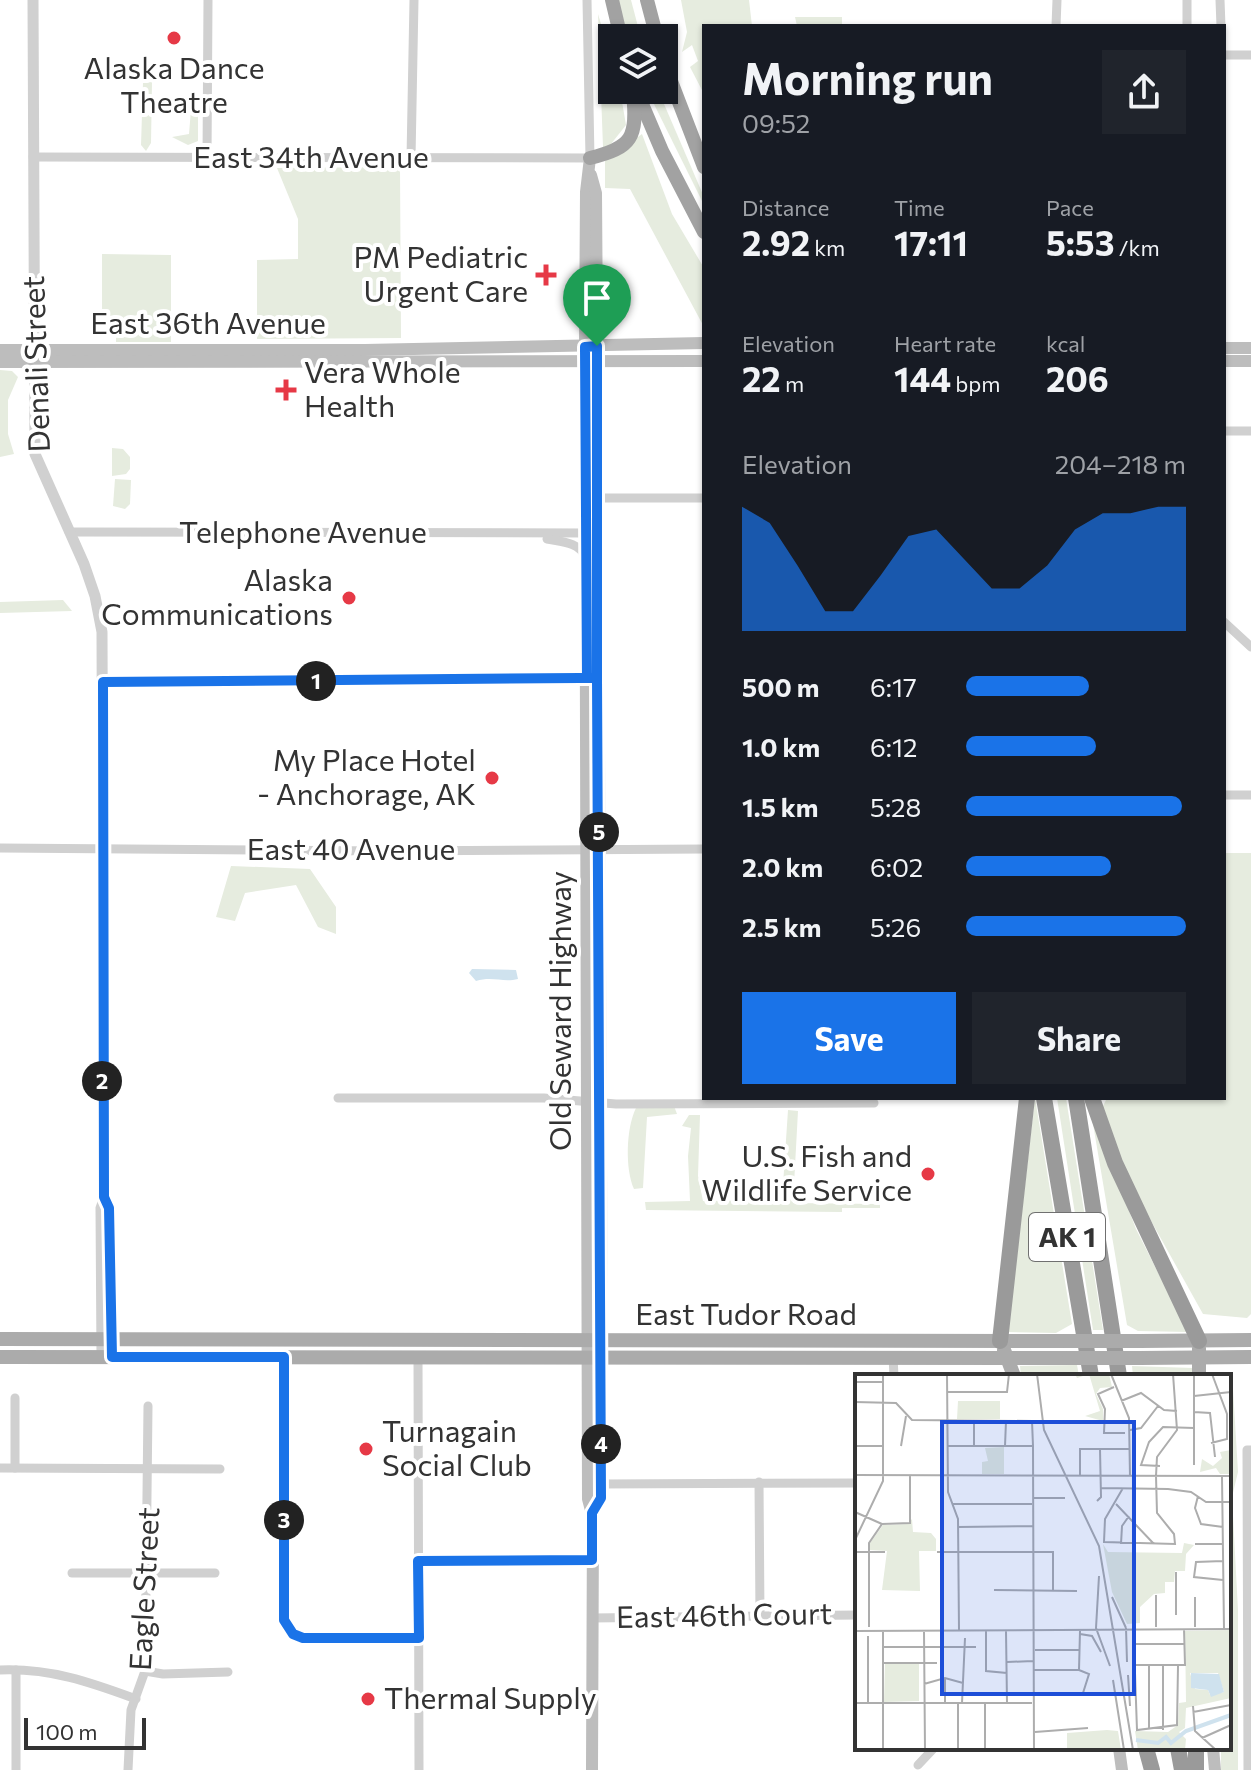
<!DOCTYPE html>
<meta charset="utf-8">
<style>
body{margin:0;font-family:Commissioner,sans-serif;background:#20242c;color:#f1f3f6;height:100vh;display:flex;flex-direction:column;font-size:30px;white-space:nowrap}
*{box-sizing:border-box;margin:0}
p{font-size:26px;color:#9ea1a6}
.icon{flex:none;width:44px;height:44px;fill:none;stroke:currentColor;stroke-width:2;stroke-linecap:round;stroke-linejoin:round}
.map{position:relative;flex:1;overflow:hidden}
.side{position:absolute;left:702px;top:24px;width:524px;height:1076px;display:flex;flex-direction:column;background:#171b24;border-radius:0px;box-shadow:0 2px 6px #0004}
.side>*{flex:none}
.fabs{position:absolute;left:598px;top:24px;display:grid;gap:16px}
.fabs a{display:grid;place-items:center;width:80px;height:80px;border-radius:0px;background:#171b24;box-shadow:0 2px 6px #0004;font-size:40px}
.scale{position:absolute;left:24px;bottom:20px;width:122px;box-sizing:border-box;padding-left:8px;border:4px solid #333;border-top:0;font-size:22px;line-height:28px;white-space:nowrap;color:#333;-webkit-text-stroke:6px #fff;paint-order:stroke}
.pin{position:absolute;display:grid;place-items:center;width:68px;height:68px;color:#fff;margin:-82px -34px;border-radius:50% 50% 50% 0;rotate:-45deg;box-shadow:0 0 8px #0007}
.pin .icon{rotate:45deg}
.km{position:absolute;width:40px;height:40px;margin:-20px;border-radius:50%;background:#222;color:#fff;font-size:22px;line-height:40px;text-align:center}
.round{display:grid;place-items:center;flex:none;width:84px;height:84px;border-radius:0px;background:#20242c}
.summary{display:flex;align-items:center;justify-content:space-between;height:136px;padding:0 40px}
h1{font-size:44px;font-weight:700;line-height:60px}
.figures{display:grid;grid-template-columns:repeat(3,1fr);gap:12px;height:136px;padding:8px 40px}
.figures div{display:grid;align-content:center}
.figures b{font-size:34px;font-weight:700}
.figures small{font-size:22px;font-weight:400}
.figures p{font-size:22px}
.chart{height:224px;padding:16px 40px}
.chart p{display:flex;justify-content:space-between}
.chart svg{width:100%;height:144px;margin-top:8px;fill:#1a73e8;opacity:.7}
.cta{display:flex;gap:16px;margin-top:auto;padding:16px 40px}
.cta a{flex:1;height:92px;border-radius:0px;background:#1a73e8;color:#fff;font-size:32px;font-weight:700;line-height:92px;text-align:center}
.cta a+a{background:#20242c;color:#f1f3f6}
ul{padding:0 40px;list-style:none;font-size:26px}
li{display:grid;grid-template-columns:128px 96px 1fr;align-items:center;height:60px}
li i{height:20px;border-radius:10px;background:#1a73e8}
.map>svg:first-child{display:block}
.green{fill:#e6ecdf}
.water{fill:#cfe2ee}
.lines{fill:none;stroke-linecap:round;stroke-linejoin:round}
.minor{stroke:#d0d0d0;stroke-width:9}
.tertiary{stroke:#d0d0d0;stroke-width:11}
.secondary{stroke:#bdbdbd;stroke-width:12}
.primary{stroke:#ababab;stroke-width:14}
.trunk{stroke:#a2a2a2;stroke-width:14}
.motorway{stroke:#9a9a9a;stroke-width:16}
.primary-bridge{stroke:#ababab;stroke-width:14}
.route-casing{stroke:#fff;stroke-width:16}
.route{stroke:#1a73e8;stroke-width:10}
.poi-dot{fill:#e63946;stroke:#fff;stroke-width:3}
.labels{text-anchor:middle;stroke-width:8;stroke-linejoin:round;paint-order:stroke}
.shield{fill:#fff;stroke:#707070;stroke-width:2}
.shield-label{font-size:28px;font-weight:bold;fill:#333}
.poi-label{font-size:30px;fill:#333;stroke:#fff;text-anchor:end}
.street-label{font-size:30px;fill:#333;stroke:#fff}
.inset-river{fill:none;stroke:#cfe2ee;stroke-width:4}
.inset-road{fill:none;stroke:#adadad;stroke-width:2}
.view{fill:#1d4ed8;fill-opacity:0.15;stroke:#1d4ed8;stroke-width:4}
.inset-edge{fill:none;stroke:#333;stroke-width:4}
</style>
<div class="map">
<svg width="1251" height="1770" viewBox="0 0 1251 1770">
<rect width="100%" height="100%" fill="#fff"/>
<!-- green -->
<g class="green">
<path d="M618,0h13l10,38h-13z"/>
<path d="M681,0h68l3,26h-48v68l-14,-27 8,-6 -6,-16 -10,7 5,-20z"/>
<path d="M598,14l14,46v30h8l6,35 -19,24 -4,-2z"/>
<path d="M795,17h47v9h-45z"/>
<path d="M152,82l-1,61 -5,8 -5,-6 2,-62z"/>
<path d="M647,90h11l46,107v8z"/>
<path d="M192,97h6v44l-10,4 -16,-8 17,-3z"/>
<path d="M642,134l30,80 32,54v59l-74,-138 -25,-1v-27z"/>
<path d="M400,167l1,171 -144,1v-79l41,-1v-40l-21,-51z"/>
<path d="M102,254l69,1v87h-55v-26h-14z"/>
<path d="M0,370l12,1 6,6 -10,23v34l6,20 -14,3z"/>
<path d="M112,448l11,1 7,8v12l-4,5 -14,2z"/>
<path d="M115,479l16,1 -1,24 -5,5 -12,-3z"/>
<path d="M63,600l9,11 -72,2v-11z"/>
<path d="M1224,853h27v461l-4,4 -44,-4 -82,-147 -19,-59 5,-10h117z"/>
<path d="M231,866l79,3 26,38v27l-18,-7 -22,-42 -51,8 -10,28 -19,-4z"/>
<path d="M1035,1098l37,226 -16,9 -48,-1z"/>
<path d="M1057,1098h9l37,232h-10z"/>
<path d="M674,1106l3,8 -30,3 -4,71 -9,1c-9,-20 -8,-61 2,-81z"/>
<path d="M788,1110l10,1 -5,92 87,1v4h-38v4l-196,-2 -1,-8 45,-1 -2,-45 3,-28 -9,-2 7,-11h11l-2,61 5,25 79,-1z"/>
<path d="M1091,1112l45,117 52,103 -50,-1 -11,-6z"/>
<path d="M1077,1365l2,11h-58l-1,-10z"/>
<path d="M1132,1366l61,2v8h-60z"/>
<path d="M1229,1387l4,2 5,83 -6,25 6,113v160h-17v-22h8z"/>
</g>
<!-- water -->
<path class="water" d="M472,969l44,1 2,9c-15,4 -25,-3 -42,2l-7,-8z"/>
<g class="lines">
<!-- minor -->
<g class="minor">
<path d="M1220,0l1,26"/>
<path d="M1056,26l1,-26"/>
<path d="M1187,26v-26"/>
<path d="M1224,55h27"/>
<path d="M33,157l557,1 -3,-158"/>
<path d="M207,158l1,-158"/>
<path d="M411,158l3,-158"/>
<path d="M1224,431h27"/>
<path d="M597,498h107"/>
<path d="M69,532l517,1"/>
<path d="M547,539c15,3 31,3 39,18"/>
<path d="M1224,622l27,25"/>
<path d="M103,682l487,-4"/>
<path d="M1224,795h27"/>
<path d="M0,848l384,3 320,-2"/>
<path d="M338,1098h206l72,6 258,-1"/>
<path d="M104,1197l5,11 3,149"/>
<path d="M101,1357l-1,-149 4,-11"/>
<path d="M284,1357v263l9,14 10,4h116"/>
<path d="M418,1357l1,413"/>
<path d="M893,1357l1,19"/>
<path d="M0,1468l220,1"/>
<path d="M15,1468v-70"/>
<path d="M759,1482l1,136"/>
<path d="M601,1484l256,-1"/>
<path d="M418,1561l174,-1"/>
<path d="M72,1573h143"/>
<path d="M592,1618l265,-3"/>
<path d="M0,1670c50,-2 90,12 136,29"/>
<path d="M145,1671l18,3 65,-2"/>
<path d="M918,1765l16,-17"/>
<path d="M16,1770v-100"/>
<path d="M128,1770l3,-60 14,-39 3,-265"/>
<path d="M1248,1770l-1,-320h4"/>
</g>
<!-- tertiary -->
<path class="tertiary" d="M33,0l2,454 49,110 11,32 7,36 2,565"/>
<!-- secondary -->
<g class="secondary">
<path d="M590,158l-4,34 -1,155 3,1152 5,19 -1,252"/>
<path d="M591,175l5,18 1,144 5,1037 -1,124 -9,15"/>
<path d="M1224,348h27"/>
<path d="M0,350h365l339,-7"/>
<path d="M1224,361h27"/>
<path d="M0,362l704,-1"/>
<path d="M1119,1748l3,22"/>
<path d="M1213,1748l2,22"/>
</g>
<!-- primary -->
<g class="primary">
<path d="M0,1339l1066,2"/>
<path d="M1140,1341l111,-1"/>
<path d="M1199,1348v28"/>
<path d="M1004,1350l10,26"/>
<path d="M0,1357l1069,1"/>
<path d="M1140,1358l111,-1"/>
</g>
<!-- trunk -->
<g class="trunk">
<path d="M612,0l9,38"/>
<path d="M647,0l10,38"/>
<path d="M664,63l40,104"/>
<path d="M636,90l26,61 42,81"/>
<path d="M590,158c42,-10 48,-21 43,-64"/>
</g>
<!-- motorway -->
<g class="motorway">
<path d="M1044,1098l47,278"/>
<path d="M1076,1098l43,278"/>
<path d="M1092,1098l23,65 84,178"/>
<path d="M1000,1341l27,-243"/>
<path d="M1146,1748l6,22"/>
<path d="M1178,1748l4,22"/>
<path d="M1196,1748v22"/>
</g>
<!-- primary-bridge -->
<g class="primary-bridge">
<path d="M1066,1341h74"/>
<path d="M1069,1358h71"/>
</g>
</g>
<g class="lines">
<!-- route casing -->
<g class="route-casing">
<path id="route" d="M597,346v332h-17l-477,4 1,515 5,11 3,149h172v263l9,14 10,4h116l-1,-77 174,-1v-47l9,-15 -4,-820h-10l-2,-331 12,-1"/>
</g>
<!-- route -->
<use href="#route" class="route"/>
</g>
<!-- markers -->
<g class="poi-dot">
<circle cx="174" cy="38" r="8"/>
<path d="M542 263h8v8h8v8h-8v8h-8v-8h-8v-8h8z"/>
<path d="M282 378h8v8h8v8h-8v8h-8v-8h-8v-8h8z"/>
<circle cx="349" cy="598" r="8"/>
<circle cx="492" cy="778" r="8"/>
<circle cx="928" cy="1174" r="8"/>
<circle cx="366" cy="1449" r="8"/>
<circle cx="368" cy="1699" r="8"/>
</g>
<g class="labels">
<!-- shield labels -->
<rect class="shield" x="1029" y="1213" width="76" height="48" rx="6"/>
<g class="shield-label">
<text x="1067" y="1247">AK 1</text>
</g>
<!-- poi labels -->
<g class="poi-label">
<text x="174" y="79" text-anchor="middle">Alaska Dance<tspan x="174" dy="34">Theatre</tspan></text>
<text x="528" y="268">PM Pediatric<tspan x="528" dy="34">Urgent Care</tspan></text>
<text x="304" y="383" text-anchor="start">Vera Whole<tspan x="304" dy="34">Health</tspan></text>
<text x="333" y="591">Alaska<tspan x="333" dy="34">Communications</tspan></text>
<text x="476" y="771">My Place Hotel<tspan x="476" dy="34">- Anchorage, AK</tspan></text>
<text x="912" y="1167">U.S. Fish and<tspan x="912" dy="34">Wildlife Service</tspan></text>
<text x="382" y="1442" text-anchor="start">Turnagain<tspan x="382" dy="34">Social Club</tspan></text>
<text x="384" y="1709" text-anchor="start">Thermal Supply</text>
</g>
<!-- street labels -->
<g class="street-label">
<text x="311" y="168">East 34th Avenue</text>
<text x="208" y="334">East 36th Avenue</text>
<text transform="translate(37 364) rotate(-92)" y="10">Denali Street</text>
<text x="303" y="543">Telephone Avenue</text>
<text x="351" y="860">East 40 Avenue</text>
<text transform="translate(561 1011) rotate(-90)" y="10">Old Seward Highway</text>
<text x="746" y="1325">East Tudor Road</text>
<text transform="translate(145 1589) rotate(-87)" y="10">Eagle Street</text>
<text transform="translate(724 1616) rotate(-1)" y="10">East 46th Court</text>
</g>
</g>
<!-- overview -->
<g transform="translate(855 1374)">
<rect width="376" height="376" fill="#fff"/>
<path d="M220,0h34l3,13 -12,1 -4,6 7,15v12l-18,-5 15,-5 -11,-37 -12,4zM103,27h42v18h-43zM149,73v27h-22v-12l6,-1 -3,-13zM376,76v24h-11l-4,-6 -16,4 2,-13 11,7 9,-8 -2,-6zM57,145l1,13 18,1 5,6v12h-17l1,40 -38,-1 5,-39 -17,-1v-7l13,-18 25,-1zM329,169l10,2 -8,9 -1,17h-10l-1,11h-9v11l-11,1 -14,13v16l-13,1 -15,-32 -9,-48 5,8 74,1zM376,256v68l-45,10 -1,20 -6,4 7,7 -1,11h-47l-3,-19 33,1 10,-7 1,-22 7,-1 -1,-71zM335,299h28l6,19 -14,3 -2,-5 -13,-1zM30,290h34v37l-35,1zM252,356l11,1 3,19h-54v-17z" fill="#e6ecdf" fill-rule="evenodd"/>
<path d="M336,299l28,1 5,18 -13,5 -3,-7 -17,-2z" fill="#cfe2ee"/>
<path class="inset-river" d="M281,366l22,3 8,-6 5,6 15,-12 45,-16"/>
<path class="inset-road" d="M92,0l1,118 10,27 1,111M182,0l7,56 55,116 34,204M256,0l18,44 1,59M339,0v91M0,8h28M259,13l-16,7 7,15 -1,24h21M92,18h60l2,-18M339,22l37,-4M266,27l20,-8 23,17 13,1M0,28l41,1 16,17 120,1 1,25h-86M339,38l16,1 5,44M275,56l11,-2 17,-22M356,69l16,-4v-25l-15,-40M0,72h28M46,72l5,-30M119,72v-25M150,72l1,-25M178,72l1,304M305,92l-19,-1 8,-23 14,-15 31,1M0,101l376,1M225,101v-26h49M367,103l2,152M246,114l67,1 23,3 15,10h25M268,114l-18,31 -1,23 71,2 -1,-10 -17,-21 -1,-37 1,-19 20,-27 -4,-56M343,122l-3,12 6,16 22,3M179,124h31M242,127l4,-4 -1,-48M98,130h79M261,130l38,40M0,138l27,12 -13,19v84M27,150l28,-1v-47M103,153l75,-1M0,166l28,-59v-107M266,170l1,-18 7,-10M340,170h28M0,178h30M82,178h116v39M368,187l-27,1 -2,15 29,3M321,198v43M139,216l83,1M301,221v32M257,223l14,31M340,229v-6v30M241,254l14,38M241,254l3,-52M271,254l1,34M0,257l376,-2M28,257v119M69,257l1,119M131,257v40l21,2M151,257l1,72M225,257l-1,39 10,4 -6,19M225,260l12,2 9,16M28,273h93M180,276h45M152,288l26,-1M28,289h54M279,291h51l-1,-36M294,292v64M308,292v64M323,292l-1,59 -40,5 -3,-86h50M179,296h45M273,301l2,31M258,306l11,70M69,310l21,-6 18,5M0,329h177M13,329v-67M90,329v-25M103,329v47M107,329l3,-65M130,329v47M338,332l2,25 21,19M338,338l38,-7M180,358l53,-4M347,364l29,-13"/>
<path class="view" d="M87,48h192v272h-192z"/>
<rect width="376" height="376" class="inset-edge"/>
</g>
</svg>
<div class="fabs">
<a><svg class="icon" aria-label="layers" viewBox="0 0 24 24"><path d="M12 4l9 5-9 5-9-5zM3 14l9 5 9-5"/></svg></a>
</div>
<div class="scale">100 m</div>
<div class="pin" style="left:597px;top:346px;background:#1e9e55"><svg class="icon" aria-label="arrive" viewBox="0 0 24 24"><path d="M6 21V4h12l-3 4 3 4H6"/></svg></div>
<b class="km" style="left:316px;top:681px">1</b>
<b class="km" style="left:102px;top:1081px">2</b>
<b class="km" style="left:284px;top:1520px">3</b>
<b class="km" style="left:601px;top:1444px">4</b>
<b class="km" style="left:599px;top:832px">5</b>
<section class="side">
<div class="summary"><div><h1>Morning run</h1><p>09:52</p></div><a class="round"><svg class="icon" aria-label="share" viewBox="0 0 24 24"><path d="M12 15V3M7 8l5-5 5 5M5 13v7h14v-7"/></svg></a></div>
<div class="figures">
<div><p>Distance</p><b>2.92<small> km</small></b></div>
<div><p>Time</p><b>17:11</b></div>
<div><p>Pace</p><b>5:53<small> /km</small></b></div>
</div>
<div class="figures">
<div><p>Elevation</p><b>22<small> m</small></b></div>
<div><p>Heart rate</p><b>144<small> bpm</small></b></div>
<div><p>kcal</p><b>206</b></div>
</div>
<div class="chart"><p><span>Elevation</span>204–218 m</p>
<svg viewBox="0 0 160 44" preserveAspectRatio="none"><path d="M0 44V6L10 11L20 24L30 38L40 38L50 27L60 15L70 13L80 22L90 31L100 31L110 24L120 13L130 8L140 8L150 6L160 6V44z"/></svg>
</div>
<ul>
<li><b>500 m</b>6:17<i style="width:56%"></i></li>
<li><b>1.0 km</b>6:12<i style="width:59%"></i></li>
<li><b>1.5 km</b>5:28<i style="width:98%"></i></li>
<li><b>2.0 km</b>6:02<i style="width:66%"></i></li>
<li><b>2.5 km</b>5:26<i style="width:100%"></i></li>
</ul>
<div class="cta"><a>Save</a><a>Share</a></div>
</section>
</div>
